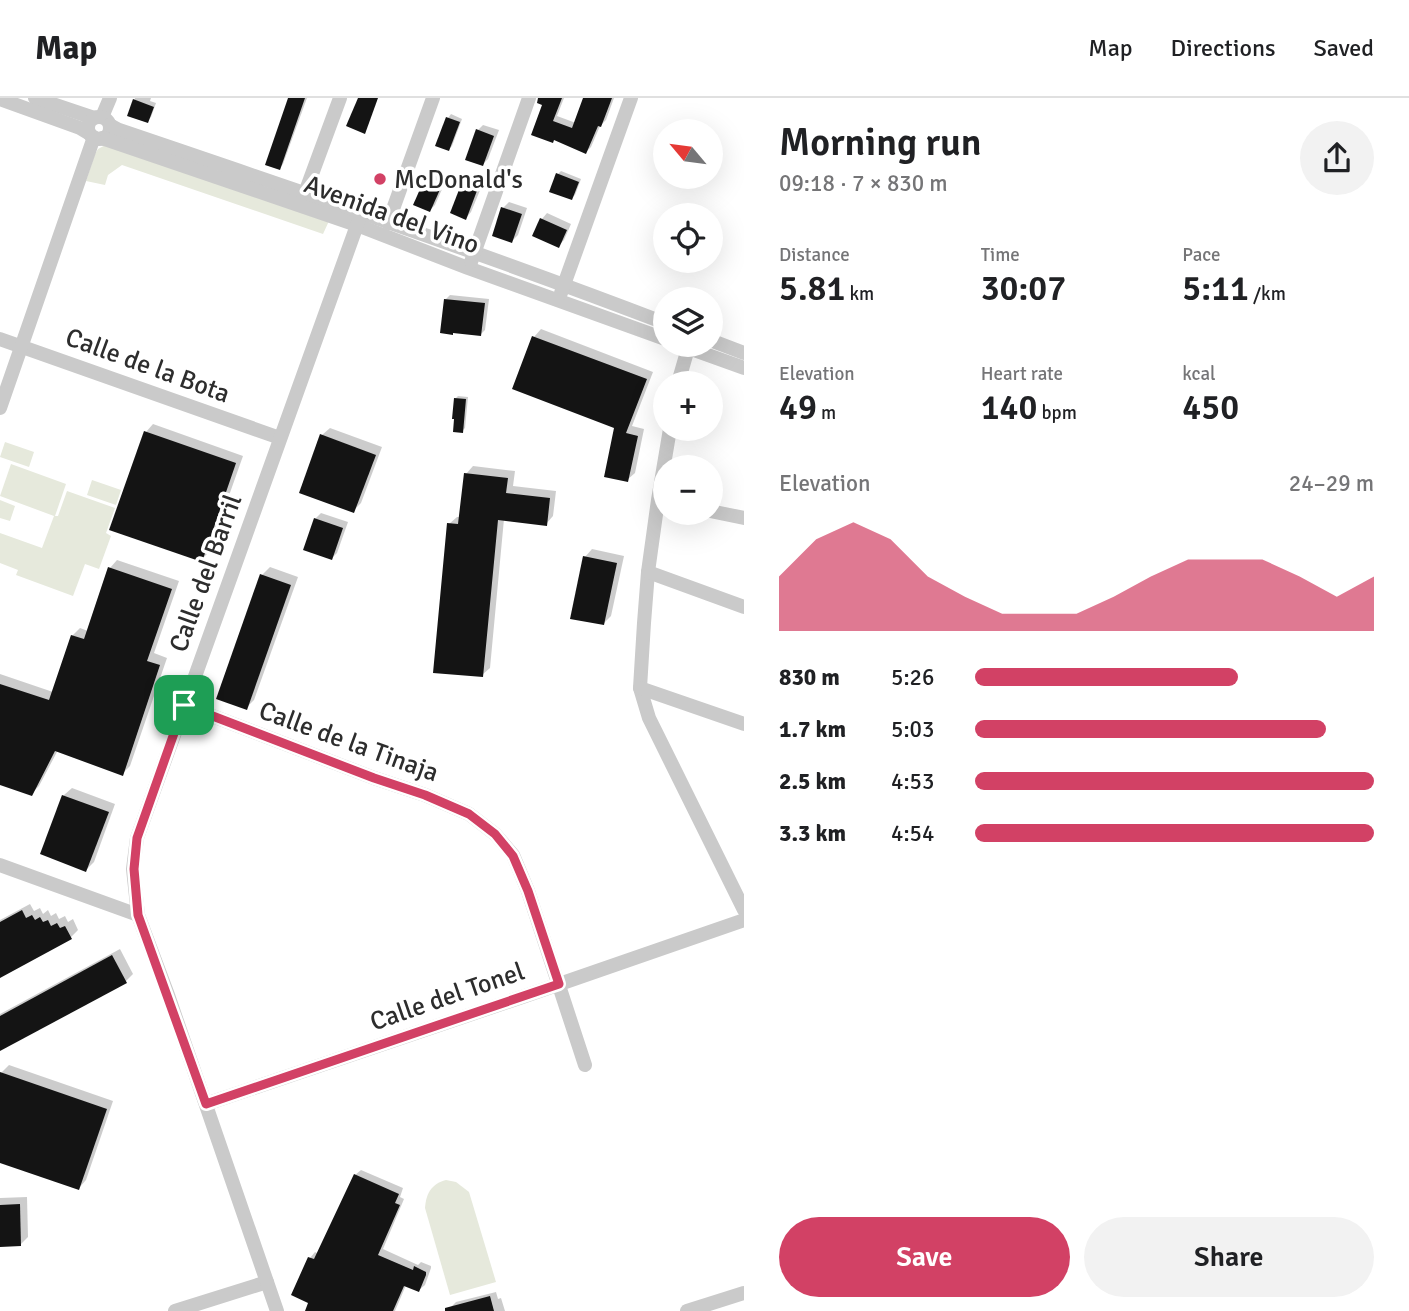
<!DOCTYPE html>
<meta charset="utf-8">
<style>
body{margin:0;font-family:Signika,sans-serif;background:#f2f2f2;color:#202124;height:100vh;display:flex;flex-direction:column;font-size:26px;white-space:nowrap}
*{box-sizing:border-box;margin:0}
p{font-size:23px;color:#757577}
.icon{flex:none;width:38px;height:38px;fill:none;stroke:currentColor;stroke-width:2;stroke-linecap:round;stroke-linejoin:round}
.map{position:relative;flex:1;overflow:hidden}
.details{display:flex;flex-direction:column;background:#fff;width:665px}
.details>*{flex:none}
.needle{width:46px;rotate:299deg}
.controls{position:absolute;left:653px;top:21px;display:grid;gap:14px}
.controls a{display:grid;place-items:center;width:70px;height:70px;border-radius:50%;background:#fff;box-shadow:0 7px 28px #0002;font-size:35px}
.pin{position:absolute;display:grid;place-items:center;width:60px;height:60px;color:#fff;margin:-30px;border-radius:14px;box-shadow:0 4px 10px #0006}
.round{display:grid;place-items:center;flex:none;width:74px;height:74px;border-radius:37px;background:#f2f2f2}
.summary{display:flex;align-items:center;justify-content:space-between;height:119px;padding:0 35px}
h1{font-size:38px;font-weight:600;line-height:52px}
.metrics{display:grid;grid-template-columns:repeat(3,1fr);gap:10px;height:119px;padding:7px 35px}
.metrics div{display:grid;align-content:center}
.metrics b{font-size:35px;font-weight:600}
.metrics small{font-size:19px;font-weight:400}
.metrics p{font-size:19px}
.chart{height:196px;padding:14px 35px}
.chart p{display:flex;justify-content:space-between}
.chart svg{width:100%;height:126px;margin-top:7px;fill:#d24165;opacity:.7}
.primary-button{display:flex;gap:14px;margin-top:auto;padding:14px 35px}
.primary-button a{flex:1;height:80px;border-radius:42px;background:#d24165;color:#fff;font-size:28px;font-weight:600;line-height:80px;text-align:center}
.primary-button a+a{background:#f2f2f2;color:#202124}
ul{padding:0 35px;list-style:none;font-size:23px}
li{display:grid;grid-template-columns:112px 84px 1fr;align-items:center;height:52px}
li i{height:18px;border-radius:9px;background:#d24165}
header{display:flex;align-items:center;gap:42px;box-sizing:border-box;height:98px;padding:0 35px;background:#fff;border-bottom:2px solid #e0e0e0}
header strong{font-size:33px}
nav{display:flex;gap:38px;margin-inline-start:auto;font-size:24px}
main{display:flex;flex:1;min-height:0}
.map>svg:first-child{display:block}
.green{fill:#e6e9dc}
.shadow{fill:#0003}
.building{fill:#141414}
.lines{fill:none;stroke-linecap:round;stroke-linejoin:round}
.minor{stroke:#cacaca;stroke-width:14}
.route-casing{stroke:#fff;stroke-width:14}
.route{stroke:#d24165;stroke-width:9}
.poi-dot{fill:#d24165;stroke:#fff;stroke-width:2.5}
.labels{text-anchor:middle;stroke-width:7;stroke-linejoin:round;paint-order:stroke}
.poi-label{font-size:26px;fill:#2d2d2d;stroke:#fff;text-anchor:start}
.street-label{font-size:26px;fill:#2d2d2d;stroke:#fff}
</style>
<header>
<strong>Map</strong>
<nav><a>Map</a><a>Directions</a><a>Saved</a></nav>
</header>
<main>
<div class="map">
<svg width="744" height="1213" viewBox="0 0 744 1213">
<rect width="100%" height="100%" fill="#fff"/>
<!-- green -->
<g class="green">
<path d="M109,45l220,78 -6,13 -201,-69 -14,10 -3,10 -19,-4 9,-27 3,-5z"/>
<path d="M5,344l29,10 -5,15 -29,-10z"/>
<path d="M11,366l55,20 -11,32h3l9,-25 48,17 -9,25 5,3 -12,33 -14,-5 -12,32 -57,-21 2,-5 -18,-7v-30l42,15 12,-32 -54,-20z"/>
<path d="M92,382l29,10 -5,15 -29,-10z"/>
<path d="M0,402l15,6 -5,15 -10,-3z"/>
<path d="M446,1082l10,2 13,10 27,90 -46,13 -25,-87c1,-14 6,-24 21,-28z"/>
</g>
<!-- shadow -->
<g class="shadow">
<path d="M135,0h16l-1,3 6,2 -5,14 -4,4 -17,-6z"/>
<path d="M291,0h16l-24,66 -3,4z"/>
<path d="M542,0h22l-7,18 19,7 9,-25h29l-8,22 -6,6 -9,21 -5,5 -31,-14z"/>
<path d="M451,16l11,5 -10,27 -3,3 -1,-31z"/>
<path d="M483,27l16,5 -11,29 -5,5 -5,-34z"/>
<path d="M561,73l20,8 -6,16 -4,3 -13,-24z"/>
<path d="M432,75l14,6 -2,5 -16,-7z"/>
<path d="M469,79l14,6 -12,29 -5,6 -3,-35z"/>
<path d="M427,82l16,7 -8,18 -5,5z"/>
<path d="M509,104l18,6 -9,27 -6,6 -9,-33z"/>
<path d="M547,115l24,11 -7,16 -6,6 -16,-27z"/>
<path d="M450,197l39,4 -4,31 -4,4 -36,-34z"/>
<path d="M541,231l112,43 -21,54 12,3 -9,44 -8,7 -11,-53 -102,-39 20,-51z"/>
<path d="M458,298l10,1 -3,31 -3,3 -7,-32z"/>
<path d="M153,326l90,32 -34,96 -8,8 -55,-128z"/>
<path d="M330,330l52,19 -21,56 -8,8 -31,-76z"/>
<path d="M473,368l42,5 -2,15 43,5 -3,25 -7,8 -42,-5 -14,149 -8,7 -33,-151 8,-7h4l5,-43z"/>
<path d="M321,415l27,9 -11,31 -5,5 -17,-39z"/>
<path d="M592,451l32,7 -13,60 -8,8 -18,-67z"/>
<path d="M117,462l62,21 -25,72 13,5 -37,108 -8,8 -64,-24 -19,36 -8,8 -31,-11v-109l53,18 19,-56 8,-8 8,3 22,-63z"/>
<path d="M270,469l28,10 -44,123 -8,8 16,-133z"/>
<path d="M72,690l43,16 -21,58 -8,8 -44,-17 22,-58z"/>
<path d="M30,806l4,7 6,-3 3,6 5,-4 3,6 5,-3 3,6 6,-3 3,6 5,-3 5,11 -7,7 -71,39v-56z"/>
<path d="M120,851l13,25 -7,7 -126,68v-35z"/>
<path d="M9,967l104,36 -27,79 -7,8 -79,-27v-84l1,-4z"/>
<path d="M361,1072l42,18 -3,9 4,2 -21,50 35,16 3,-3 10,4v2l-6,17 -6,5 -13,-5 -11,26h-88l3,-9v-44l5,-6 4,2 36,-79z"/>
<path d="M27,1099l1,40 -8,8h-20v-47z"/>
<path d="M496,1194l2,7 3,-1 4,13h-54l-1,-3 6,-6z"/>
</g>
<!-- building -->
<g class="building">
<path d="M288,0h17l-25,72 -15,-5z"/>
<path d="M358,0h20l-13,36 -19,-8z"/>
<path d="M538,0h24l-9,23 19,7 11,-30h29l-11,29 -3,-1 -12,28 -32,-14 -1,3 -22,-8 11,-30 -5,-2z"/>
<path d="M133,1l21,8 -6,16 -21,-7z"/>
<path d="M446,19l14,5 -11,29 -14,-5z"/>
<path d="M476,31l18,7 -11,30 -18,-6z"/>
<path d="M556,75l23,9 -7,18 -23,-8z"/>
<path d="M425,80l17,7 -12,27 -17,-7z"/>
<path d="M462,84l16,6 -12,32 -16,-7z"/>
<path d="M501,109l21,7 -10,29 -20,-7z"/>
<path d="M540,120l27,12 -8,18 -27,-12z"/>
<path d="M444,201l41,4 -4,33 -28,-3v2l-13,-2z"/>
<path d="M532,238l115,43 -21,54 12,3 -10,46 -24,-5 10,-49 -102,-39z"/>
<path d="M454,300l12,1 -3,34 -10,-1 1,-13h-2z"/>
<path d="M144,333l92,32 -34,99 -93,-32z"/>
<path d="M320,336l56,21 -22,58 -55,-20z"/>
<path d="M464,375l44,5 -2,15 44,5 -3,28 -49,-6 -15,157 -50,-4 14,-150 11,1z"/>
<path d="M314,420l29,10 -11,32 -29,-10z"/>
<path d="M583,458l34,7 -13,62 -34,-6z"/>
<path d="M108,469l64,22 -25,72 13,4 -37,111 -68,-25 -23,45 -32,-11v-101l49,16 22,-65 13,4z"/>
<path d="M260,476l31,11 -44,125 -31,-11z"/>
<path d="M62,697l47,17 -23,60 -46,-18z"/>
<path d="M22,812l4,8 6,-3 3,5 5,-3 3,5 5,-2 3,6 6,-3 3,5 5,-2 7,13 -72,39v-56z"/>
<path d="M112,857l15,28 -127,68v-35z"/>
<path d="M0,974l107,37 -28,81 -79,-27z"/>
<path d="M354,1076l45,20 -4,9 5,2 -22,50 35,15 1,-4 12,6v3l-7,17 -15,-6 -11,25h-88l3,-8 -17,-8 17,-38 6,2z"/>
<path d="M20,1106l1,42 -21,1v-42z"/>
<path d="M490,1198l4,15h-49v-3z"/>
</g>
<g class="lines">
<!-- minor -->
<g class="minor">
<path d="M35,0l59,20"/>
<path d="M0,1l80,29 10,6"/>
<path d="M102,19l8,-19"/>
<circle cx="99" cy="30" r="11"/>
<path d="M110,27l9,5c183,62 366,124 546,193"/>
<path d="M102,40l255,87 111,43 197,71"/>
<path d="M305,95l35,-95"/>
<path d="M388,125l45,-125"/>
<path d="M471,164l58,-164"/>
<path d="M561,195l70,-195"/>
<path d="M0,241l280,99"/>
<path d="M710,242l34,13"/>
<path d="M680,247l64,23"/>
<path d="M678,285l11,-38"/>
<path d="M0,310l94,-271"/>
<path d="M670,331l-12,71 -10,72 -4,51 -4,65 9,30 95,192"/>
<path d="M710,413l34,7"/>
<path d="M648,474l96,35"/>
<path d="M640,590l104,36"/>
<path d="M184,607l190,73 51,17 44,19 26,20 18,21 15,36 57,174"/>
<path d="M0,767l138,50"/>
<path d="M206,1006l319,-108 219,-76"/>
<path d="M175,1213l92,-29"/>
<path d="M277,1213l-109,-316 -30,-80 -5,-46 4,-31 224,-624"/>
<path d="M687,1213l57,-18"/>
</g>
</g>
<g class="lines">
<!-- route casing -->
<g class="route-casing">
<path id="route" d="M184,607l190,73 51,17 44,19 26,20 18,22 15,35 31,93 -353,120 -68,-189 -4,-46 3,-31z"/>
</g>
<!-- route -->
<use href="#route" class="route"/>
</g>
<!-- markers -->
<circle class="poi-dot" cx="380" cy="81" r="7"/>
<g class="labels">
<!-- poi labels -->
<g class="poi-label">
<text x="394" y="90">McDonald's</text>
</g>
<!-- street labels -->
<g class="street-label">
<text transform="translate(392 116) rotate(20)" y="9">Avenida del Vino</text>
<text transform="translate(148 267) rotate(20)" y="9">Calle de la Bota</text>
<text transform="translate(205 475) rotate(-70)" y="9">Calle del Barril</text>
<text transform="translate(349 643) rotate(20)" y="9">Calle de la Tinaja</text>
<text transform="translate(447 898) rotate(-19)" y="9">Calle del Tonel</text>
</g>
</g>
</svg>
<div class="controls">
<a><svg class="needle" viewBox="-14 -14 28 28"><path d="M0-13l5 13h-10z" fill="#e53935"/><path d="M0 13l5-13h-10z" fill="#757577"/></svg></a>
<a><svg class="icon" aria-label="locate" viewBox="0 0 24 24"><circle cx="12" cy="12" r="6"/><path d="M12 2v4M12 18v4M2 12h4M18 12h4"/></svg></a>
<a><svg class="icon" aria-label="layers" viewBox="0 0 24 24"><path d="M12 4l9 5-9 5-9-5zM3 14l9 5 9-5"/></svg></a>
<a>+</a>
<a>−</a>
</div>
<div class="pin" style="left:184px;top:607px;background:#1e9e55"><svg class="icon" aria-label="arrive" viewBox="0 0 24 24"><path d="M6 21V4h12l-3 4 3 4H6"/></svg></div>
</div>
<section class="details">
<div class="summary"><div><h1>Morning run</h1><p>09:18 · 7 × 830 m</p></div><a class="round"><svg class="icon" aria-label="share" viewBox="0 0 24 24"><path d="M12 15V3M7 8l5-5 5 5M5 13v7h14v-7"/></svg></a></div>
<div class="metrics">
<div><p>Distance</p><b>5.81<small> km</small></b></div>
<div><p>Time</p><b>30:07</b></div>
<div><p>Pace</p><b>5:11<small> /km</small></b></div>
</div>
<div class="metrics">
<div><p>Elevation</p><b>49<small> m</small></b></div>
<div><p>Heart rate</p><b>140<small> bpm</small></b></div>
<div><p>kcal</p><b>450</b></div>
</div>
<div class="chart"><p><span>Elevation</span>24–29 m</p>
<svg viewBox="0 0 160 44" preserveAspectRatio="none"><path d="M0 44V25L10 12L20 6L30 12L40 25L50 32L60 38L70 38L80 38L90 32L100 25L110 19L120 19L130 19L140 25L150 32L160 25V44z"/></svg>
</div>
<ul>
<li><b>830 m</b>5:26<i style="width:66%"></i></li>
<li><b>1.7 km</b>5:03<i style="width:88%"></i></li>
<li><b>2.5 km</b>4:53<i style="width:100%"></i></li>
<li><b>3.3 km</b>4:54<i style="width:100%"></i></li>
</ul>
<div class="primary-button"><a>Save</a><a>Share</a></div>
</section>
</main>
